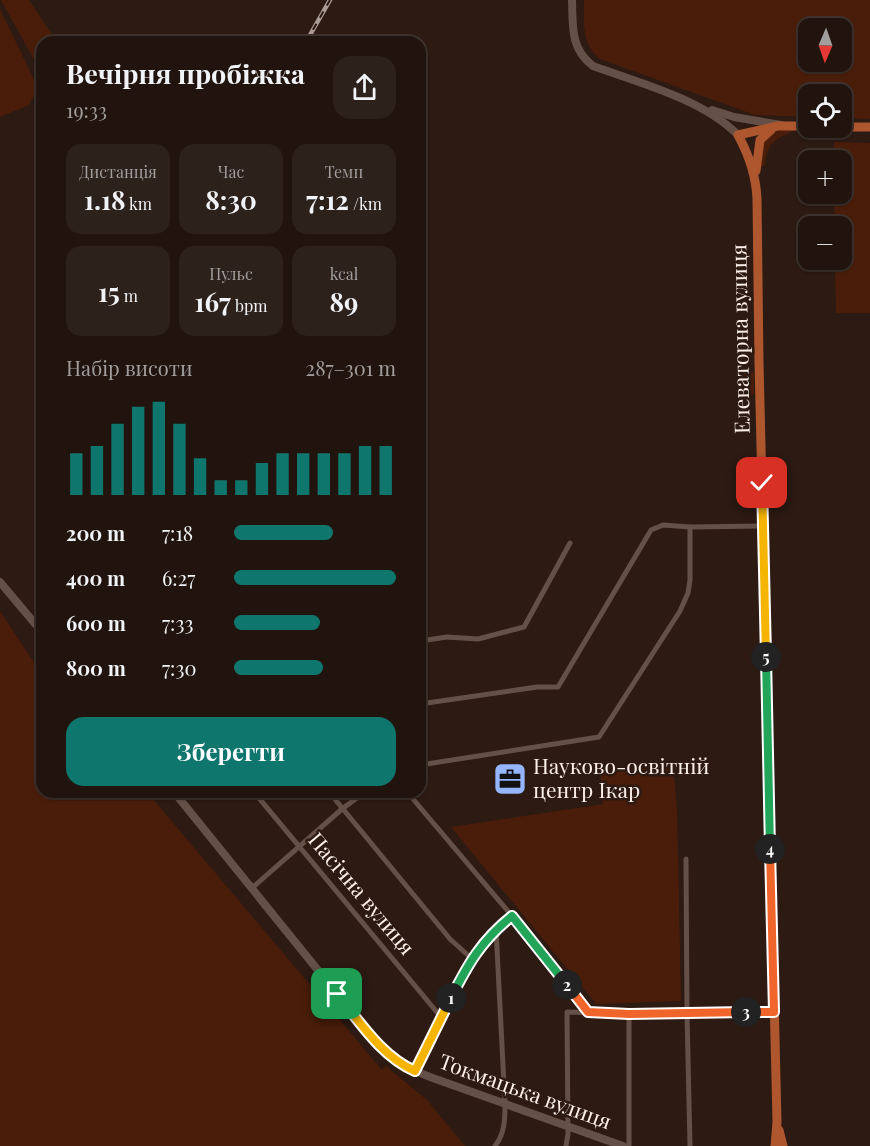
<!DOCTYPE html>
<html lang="uk">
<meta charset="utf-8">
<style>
body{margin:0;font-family:"Playfair Display",serif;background:#2d211c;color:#f1f3f6;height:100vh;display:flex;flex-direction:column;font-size:22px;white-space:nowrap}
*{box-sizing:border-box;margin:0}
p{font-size:20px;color:#a29e9e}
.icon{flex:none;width:33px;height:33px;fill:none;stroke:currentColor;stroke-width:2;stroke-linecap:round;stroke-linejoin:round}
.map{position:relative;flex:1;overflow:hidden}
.side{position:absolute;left:36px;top:36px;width:390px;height:762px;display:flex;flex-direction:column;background:#21140e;border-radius:18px;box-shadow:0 2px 4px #0004,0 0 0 2px #3e332e}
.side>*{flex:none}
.needle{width:39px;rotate:182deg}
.controls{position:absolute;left:798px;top:18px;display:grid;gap:12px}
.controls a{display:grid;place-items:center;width:54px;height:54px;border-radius:12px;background:#21140e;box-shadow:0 2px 4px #0004,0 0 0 2px #3e332e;font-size:30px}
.pin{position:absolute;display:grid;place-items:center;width:51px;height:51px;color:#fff;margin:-26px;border-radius:12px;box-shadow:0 3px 9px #0006}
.km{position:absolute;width:30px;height:30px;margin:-15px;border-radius:50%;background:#222;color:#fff;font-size:16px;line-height:30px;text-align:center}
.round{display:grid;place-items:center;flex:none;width:63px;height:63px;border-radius:18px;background:#2d211c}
.headline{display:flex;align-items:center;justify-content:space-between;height:102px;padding:0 30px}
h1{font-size:27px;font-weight:700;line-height:45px}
.stats{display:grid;grid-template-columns:repeat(3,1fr);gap:9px;height:102px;padding:6px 30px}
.stats div{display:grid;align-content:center;border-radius:15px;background:#2d211c;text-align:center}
.stats b{font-size:26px;font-weight:700}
.stats small{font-size:16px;font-weight:400}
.stats p{font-size:16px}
.chart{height:168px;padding:12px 30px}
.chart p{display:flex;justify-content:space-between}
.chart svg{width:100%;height:108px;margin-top:6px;stroke:#0f766e;stroke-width:6}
.primary-button{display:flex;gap:12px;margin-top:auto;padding:12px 30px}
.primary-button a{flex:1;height:69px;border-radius:18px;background:#0f766e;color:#fff;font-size:24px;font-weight:700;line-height:69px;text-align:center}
ul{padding:0 30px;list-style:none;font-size:20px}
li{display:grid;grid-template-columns:96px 72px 1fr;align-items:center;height:45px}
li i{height:15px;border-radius:8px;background:#0f766e}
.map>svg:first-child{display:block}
.green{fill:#4a1d0a;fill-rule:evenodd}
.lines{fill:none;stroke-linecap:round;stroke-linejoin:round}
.street{stroke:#655048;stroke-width:5}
.secondary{stroke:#655048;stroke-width:8}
.primary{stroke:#ae572f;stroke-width:9}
.rail-casing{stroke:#aa9b96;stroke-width:4.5}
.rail{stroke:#2c1a13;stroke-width:2;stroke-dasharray:7;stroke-linecap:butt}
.split-1-casing{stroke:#fff;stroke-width:12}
.split-2-casing{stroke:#fff;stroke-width:12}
.split-3-casing{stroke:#fff;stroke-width:12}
.split-4-casing{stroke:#fff;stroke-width:12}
.split-5-casing{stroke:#fff;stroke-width:12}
.split-6-casing{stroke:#fff;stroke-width:12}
.split-1{stroke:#f5b400;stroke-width:8}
.split-2{stroke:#22a559;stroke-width:8}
.split-3{stroke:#f0652b;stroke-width:8}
.split-4{stroke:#f0652b;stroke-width:8}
.split-5{stroke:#22a559;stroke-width:8}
.split-6{stroke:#f5b400;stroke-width:8}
.labels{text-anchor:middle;stroke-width:5;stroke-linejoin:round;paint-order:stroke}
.street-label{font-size:21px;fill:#fcefea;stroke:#2c1a13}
.poi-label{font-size:21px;fill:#fcefea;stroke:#2c1a13;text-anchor:start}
</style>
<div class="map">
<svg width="870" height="1146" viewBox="0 0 870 1146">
<rect width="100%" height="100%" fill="#2c1a13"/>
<!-- green -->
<g class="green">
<path d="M1,0h28l28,42h-15v18l-5,5z"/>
<path d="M584,0h286v119l-28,-1v-24h-34v23l-53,-2 -155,-56c-19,-15 -16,-37 -16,-59zM808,28h34v34h-34z"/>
<path d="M0,9l38,79 -9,17 -29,12z"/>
<path d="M786,129l9,1c-21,11 -27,10 -30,35l-4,2c0,-24 -1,-32 25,-38z"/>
<path d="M834,142l36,1v170h-34l-1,-53h7v-34h-7l-1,-32h8v-34h-8z"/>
<path d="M745,370l9,3v21l-8,4 -7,-4v-21z"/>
<path d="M0,611l31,47 11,13v121h105l235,278 4,-4 41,34 38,46h-465z"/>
<path d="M673,763l4,47 4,191 -85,3 -145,-177 152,-23 -3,-33z"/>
</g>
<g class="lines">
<!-- street -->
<g class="street">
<path d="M420,641l27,-4 31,2 46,-12 46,-84"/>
<path d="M420,704l117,-17h21l93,-157 12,-5 27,2 72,-1"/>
<path d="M420,765l179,-28 81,-126 8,-18 2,-13v-53"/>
<path d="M254,792l187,225"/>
<path d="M329,792l121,147 21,19"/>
<path d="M407,792l105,124 76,96"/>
<path d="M686,859l1,154 3,133"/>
<path d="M252,888l90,-79 23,-17"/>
<path d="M415,1071c26,-54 48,-116 97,-155"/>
<path d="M495,1146c10,-13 10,-27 10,-42l-9,-175"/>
<path d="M566,1146l2,-12 -1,-122 62,2 146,-2"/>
<path d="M629,1146v-132"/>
</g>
<!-- secondary -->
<g class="secondary">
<path d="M572,0c1,27 -2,48 21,66 47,17 109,33 145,69"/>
<path d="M712,110l22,7 47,8"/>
<path d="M0,582l42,50"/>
<path d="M174,792l206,255c15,15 30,22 50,30l193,69"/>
</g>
<!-- primary -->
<g class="primary">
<path d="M842,127h28"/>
<path d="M756,171l4,-31 11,-10"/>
<path d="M779,1130l4,16"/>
<path d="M775,1146l2,-24 -18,-760 -2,-163c-1,-23 -8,-44 -19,-64l40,-9h30"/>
</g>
<!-- rail casing -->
<g class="rail-casing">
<path id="rail" d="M306,42l24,-42"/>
</g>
<!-- rail -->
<use href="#rail" class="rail"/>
</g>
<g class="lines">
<!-- split-1 casing -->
<g class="split-1-casing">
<path id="split-1" d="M337,994c23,28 44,62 78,77l36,-73"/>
</g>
<!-- split-2 casing -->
<g class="split-2-casing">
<path id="split-2" d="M451,998c17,-34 30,-57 61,-82l55,69"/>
</g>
<!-- split-3 casing -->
<g class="split-3-casing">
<path id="split-3" d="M567,985l21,27 41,2 117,-2"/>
</g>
<!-- split-4 casing -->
<g class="split-4-casing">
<path id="split-4" d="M746,1012h28l-4,-163"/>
</g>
<!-- split-5 casing -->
<g class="split-5-casing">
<path id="split-5" d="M766,657l4,192"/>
</g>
<!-- split-6 casing -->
<g class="split-6-casing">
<path id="split-6" d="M762,483l4,174"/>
</g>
<!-- split-1 -->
<use href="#split-1" class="split-1"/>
<!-- split-2 -->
<use href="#split-2" class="split-2"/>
<!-- split-3 -->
<use href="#split-3" class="split-3"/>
<!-- split-4 -->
<use href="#split-4" class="split-4"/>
<!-- split-5 -->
<use href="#split-5" class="split-5"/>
<!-- split-6 -->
<use href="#split-6" class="split-6"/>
</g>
<!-- icons -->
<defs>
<g id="office-square" transform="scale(1.725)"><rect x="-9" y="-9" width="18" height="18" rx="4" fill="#95b6fd" stroke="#2c1a13"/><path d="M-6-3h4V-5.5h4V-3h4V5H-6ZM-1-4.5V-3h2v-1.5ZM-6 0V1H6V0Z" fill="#111"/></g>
</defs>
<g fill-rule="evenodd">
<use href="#office-square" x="510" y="779"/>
</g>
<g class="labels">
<!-- street labels -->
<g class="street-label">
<text transform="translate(741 339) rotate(-91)" y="7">Елеваторна вулиця</text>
<text transform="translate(361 894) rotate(50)" y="7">Пасічна вулиця</text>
<text transform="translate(525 1092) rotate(20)" y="7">Токмацька вулиця</text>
</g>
<!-- poi labels -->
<g class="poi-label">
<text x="533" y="774">Науково-освітній<tspan x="533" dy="24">центр Ікар</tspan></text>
</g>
</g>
</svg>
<div class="controls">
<a><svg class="needle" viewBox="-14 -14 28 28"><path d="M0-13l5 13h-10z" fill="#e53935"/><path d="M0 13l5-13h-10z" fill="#a29e9e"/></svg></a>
<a><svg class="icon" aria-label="locate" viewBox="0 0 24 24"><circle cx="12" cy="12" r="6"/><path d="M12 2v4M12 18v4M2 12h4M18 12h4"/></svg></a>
<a>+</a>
<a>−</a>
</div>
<div class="pin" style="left:337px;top:994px;background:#1e9e55"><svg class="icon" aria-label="arrive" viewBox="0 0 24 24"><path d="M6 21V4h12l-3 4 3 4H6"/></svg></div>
<div class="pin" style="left:762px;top:483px;background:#d93025"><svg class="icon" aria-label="check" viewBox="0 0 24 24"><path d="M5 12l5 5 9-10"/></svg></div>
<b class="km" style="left:451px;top:998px">1</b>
<b class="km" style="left:567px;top:985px">2</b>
<b class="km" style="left:746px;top:1012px">3</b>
<b class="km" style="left:770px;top:849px">4</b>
<b class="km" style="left:766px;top:657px">5</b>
<section class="side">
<div class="headline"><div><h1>Вечірня пробіжка</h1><p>19:33</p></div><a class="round"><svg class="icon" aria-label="share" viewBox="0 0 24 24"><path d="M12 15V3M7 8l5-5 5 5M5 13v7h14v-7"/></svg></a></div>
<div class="stats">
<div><p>Дистанція</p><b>1.18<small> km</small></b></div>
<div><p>Час</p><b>8:30</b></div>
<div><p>Темп</p><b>7:12<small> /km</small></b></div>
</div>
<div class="stats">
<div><b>15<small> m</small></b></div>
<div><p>Пульс</p><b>167<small> bpm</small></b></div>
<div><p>kcal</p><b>89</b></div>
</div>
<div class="chart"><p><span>Набір висоти</span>287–301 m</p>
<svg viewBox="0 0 160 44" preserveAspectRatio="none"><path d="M5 44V27M15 44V24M25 44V15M35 44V8M45 44V6M55 44V15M65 44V29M75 44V38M85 44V38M95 44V31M105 44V27M115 44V27M125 44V27M135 44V27M145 44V24M155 44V24"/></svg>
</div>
<ul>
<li><b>200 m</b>7:18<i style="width:61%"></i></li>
<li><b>400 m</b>6:27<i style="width:100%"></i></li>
<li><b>600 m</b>7:33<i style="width:53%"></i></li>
<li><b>800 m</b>7:30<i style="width:55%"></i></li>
</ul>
<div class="primary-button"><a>Зберегти</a></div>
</section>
</div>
